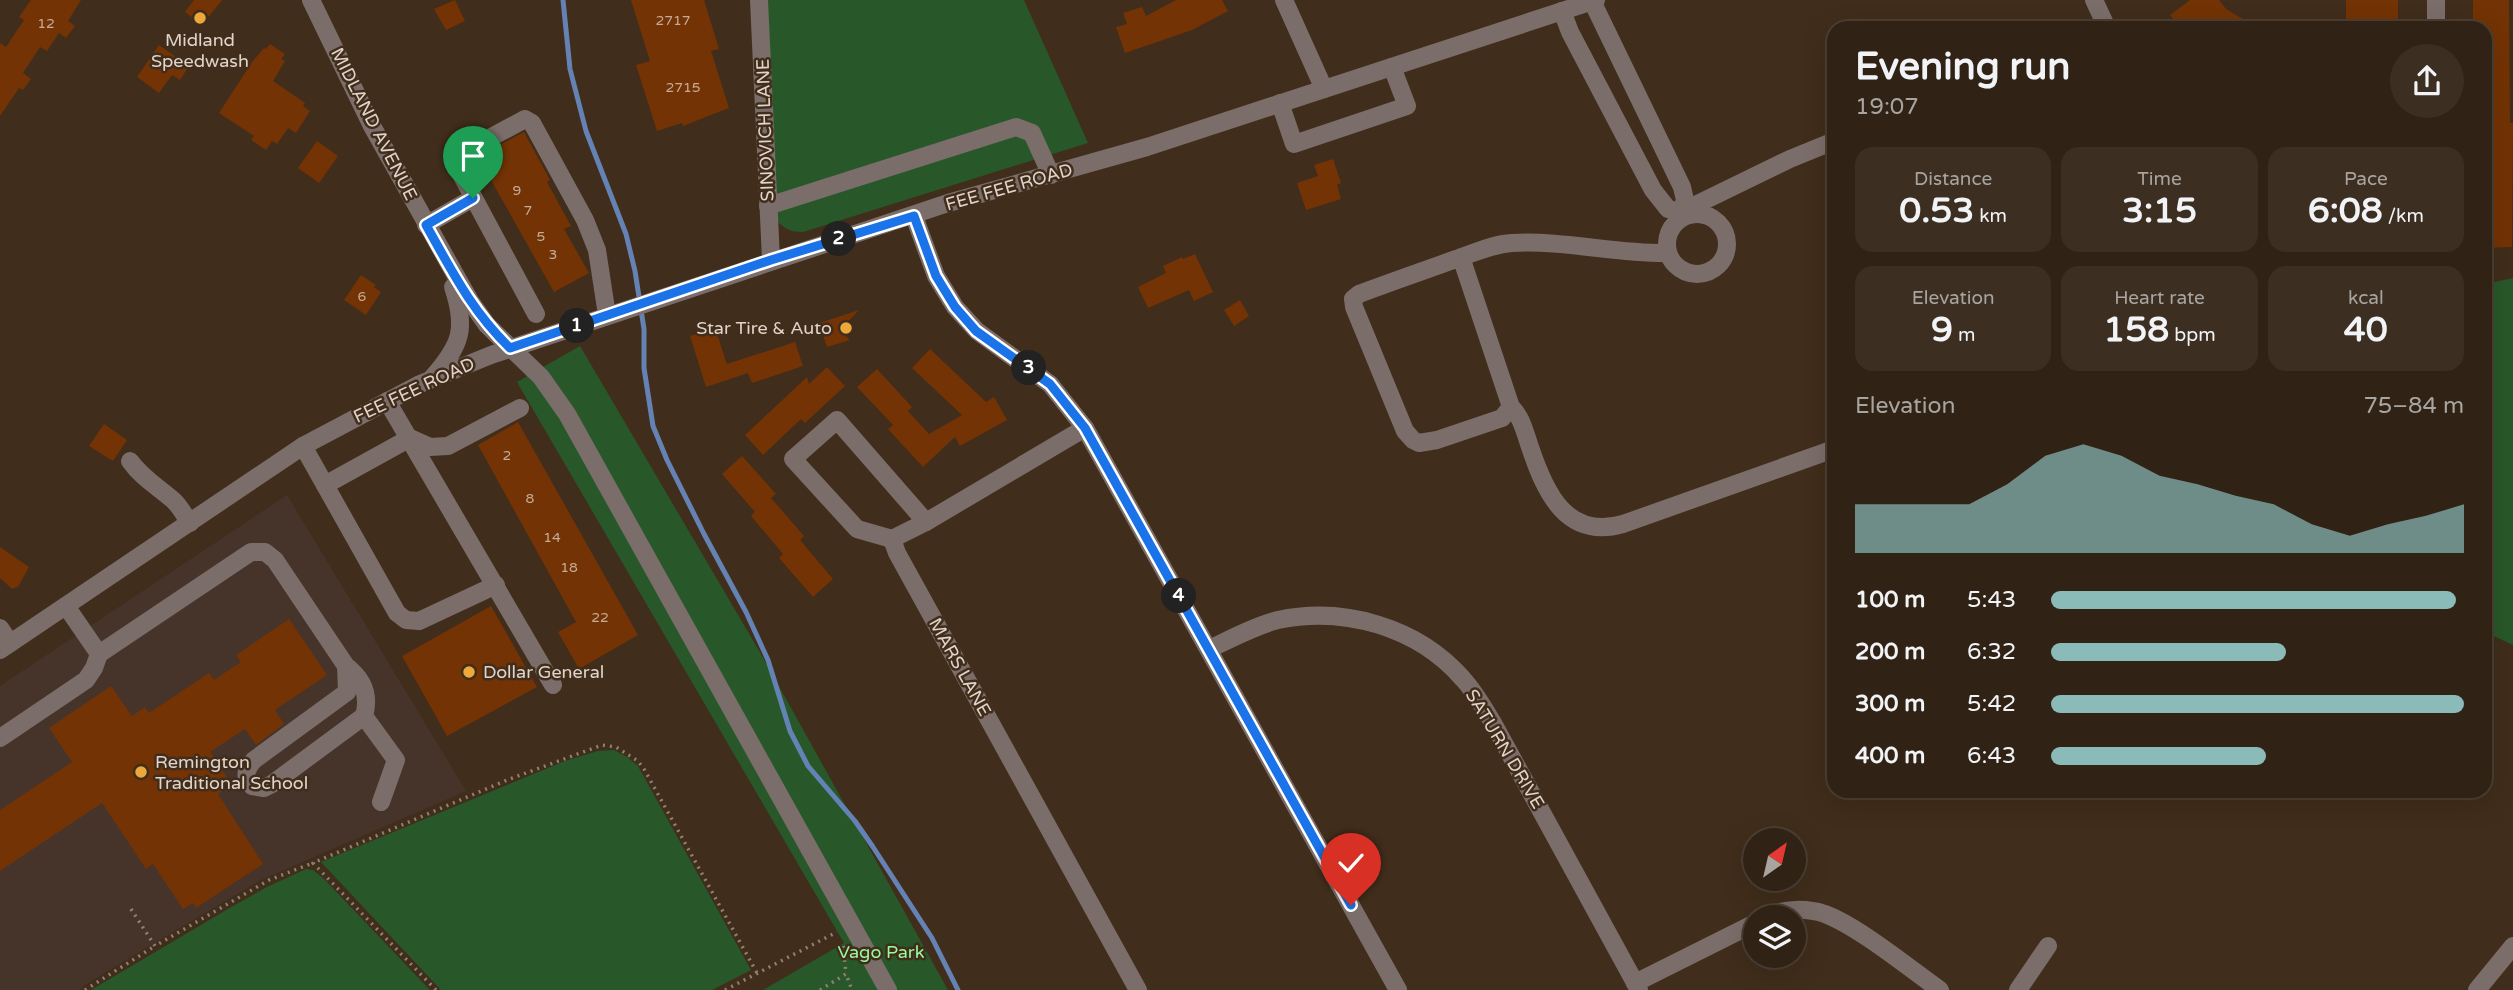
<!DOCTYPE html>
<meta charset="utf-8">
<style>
body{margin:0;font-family:"Varela Round",sans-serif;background:#3c2f22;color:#f1f3f6;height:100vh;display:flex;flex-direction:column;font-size:26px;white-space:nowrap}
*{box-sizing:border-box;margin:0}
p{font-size:23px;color:#a8a4a0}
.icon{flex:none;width:38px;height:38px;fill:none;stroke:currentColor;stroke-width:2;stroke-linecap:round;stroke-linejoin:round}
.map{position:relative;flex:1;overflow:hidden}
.drawer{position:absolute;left:1827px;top:21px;width:665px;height:777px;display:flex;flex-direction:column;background:#302214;border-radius:21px;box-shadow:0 7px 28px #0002,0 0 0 2px #4b3f34}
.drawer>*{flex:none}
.needle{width:46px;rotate:34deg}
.tools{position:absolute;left:1743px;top:828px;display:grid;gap:14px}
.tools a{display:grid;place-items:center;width:63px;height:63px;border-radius:50%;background:#302214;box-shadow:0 7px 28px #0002,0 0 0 2px #4b3f34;font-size:35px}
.pin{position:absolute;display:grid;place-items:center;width:60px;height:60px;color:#fff;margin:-72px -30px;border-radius:50% 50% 50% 0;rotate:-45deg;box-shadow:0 0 7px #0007}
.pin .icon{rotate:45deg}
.km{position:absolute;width:35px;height:35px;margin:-18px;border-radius:50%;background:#222;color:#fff;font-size:19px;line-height:35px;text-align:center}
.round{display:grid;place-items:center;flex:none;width:74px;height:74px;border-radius:37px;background:#3c2f22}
.overview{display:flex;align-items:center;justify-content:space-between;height:119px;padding:0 28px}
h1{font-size:38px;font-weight:700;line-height:52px}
.stats{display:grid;grid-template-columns:repeat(3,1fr);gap:10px;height:119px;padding:7px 28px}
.stats div{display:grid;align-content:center;border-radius:18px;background:#3c2f22;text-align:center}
.stats b{font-size:35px;font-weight:700}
.stats small{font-size:19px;font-weight:400}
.stats p{font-size:19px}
.chart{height:196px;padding:14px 28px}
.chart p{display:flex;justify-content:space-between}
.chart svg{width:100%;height:126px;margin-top:7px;fill:#8bbbb9;opacity:.7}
ul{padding:0 28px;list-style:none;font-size:23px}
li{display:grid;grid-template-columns:112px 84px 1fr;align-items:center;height:52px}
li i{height:18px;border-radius:9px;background:#8bbbb9}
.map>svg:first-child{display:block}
.education{fill:#46342b}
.green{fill:#28582a}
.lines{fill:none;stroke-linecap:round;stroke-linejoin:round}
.stream{stroke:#6482b3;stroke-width:5}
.building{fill:#733304}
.path{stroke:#918173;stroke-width:3.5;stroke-dasharray:2 5;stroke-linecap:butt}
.minor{stroke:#7b6d69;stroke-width:18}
.route-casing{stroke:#fff;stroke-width:14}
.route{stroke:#1a73e8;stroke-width:9}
.poi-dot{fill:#eda83b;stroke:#402d1b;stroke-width:2.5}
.labels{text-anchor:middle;stroke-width:5;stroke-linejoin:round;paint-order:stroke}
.number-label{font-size:14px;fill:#c6ac98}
.poi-label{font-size:18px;fill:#e1d4ca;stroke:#402d1b;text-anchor:start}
.street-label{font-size:18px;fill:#e1d4ca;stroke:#402d1b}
.park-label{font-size:18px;fill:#97fa99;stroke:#402d1b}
</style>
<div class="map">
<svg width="2513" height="990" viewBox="0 0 2513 990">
<rect width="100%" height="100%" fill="#402d1b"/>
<!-- education -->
<path class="education" d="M287,495l179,296 -205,89 -115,68 -61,37 -5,5h-80v-304z"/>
<!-- green -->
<g class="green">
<path d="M764,0h260l64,143 -285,89c-11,0 -19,-3 -26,-11z"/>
<path d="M2513,278v367l-28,-13v-348z"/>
<path d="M580,346l181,308 187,336h-185l81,-47 -327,-561z"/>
<path d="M614,750l13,7 11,9 113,204 -39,20h-271l-120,-128 244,-101 33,-10z"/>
<path d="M306,869l7,1 11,9 106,111h-339l142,-84 34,-19z"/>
</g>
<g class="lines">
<!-- stream -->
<path class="stream" d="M563,0l7,69 16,62 40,103 9,37 9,58v39l9,58 14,34 37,74 42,78 22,48 22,71 18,35 47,55 18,26 59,91 26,52"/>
</g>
<!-- building -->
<g class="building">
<path d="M31,0h50l-13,21 7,5 -9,12 -7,-5 -12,18 -7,-4 -17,26 8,6 -8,11 -4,-2 -19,28v-73l6,4 18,-27 -5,-3z"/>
<path d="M194,0h28l-20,25 -17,-13z"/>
<path d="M455,0l10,21 -19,9 -12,-21z"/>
<path d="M631,0h73l15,49 -8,2 18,57 -46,18 -1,-3 -25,8 -21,-66 14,-4z"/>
<path d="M1176,0h46l6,11 -36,19 -67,23 -9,-26 11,-3 -4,-11 19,-6 4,9z"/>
<path d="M2190,0h29l7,9 32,19h-78l-10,-13z"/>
<rect x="2346" y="0" width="52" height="28"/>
<path d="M2473,0h36l1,123h3l-1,124 -27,1v-220h-12z"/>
<path d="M270,44l15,10 -4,5 4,2 -12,20 32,22 -2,3 7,5 -14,22 -8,-5 -11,16 -5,-3 -6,9 -15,-10 3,-4 -35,-23 33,-51 12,-14 2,1z"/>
<path d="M159,45l30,21 -9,14 -8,-5 -13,18 -22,-16z"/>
<path d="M524,132l26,48 -3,2 24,44 -7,3 25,44 -35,19 -76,-135z"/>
<path d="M317,141l21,15 -19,27 -21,-15z"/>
<path d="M1333,159l8,24 -4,2 4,14 -35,11 -9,-27 21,-7 -4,-11z"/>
<path d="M1195,254l18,38 -19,9 -5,-11 -41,18 -10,-21 28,-14 -3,-7 19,-9 1,2z"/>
<path d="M361,275l15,10 -2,2 7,5 -15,23 -22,-15z"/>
<path d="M1240,300l9,16 -15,10 -10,-16z"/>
<path d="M859,310l-19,20 10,10 -23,7 -8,-24z"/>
<path d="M715,328l12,36 68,-22 8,24 -51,17 -4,-10 -42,14 -16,-51z"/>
<path d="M930,349l56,53 8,-5 13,23 -47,26 -5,-9 -32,30 -35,-38 5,-4 -36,-38 20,-18 35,38 -4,4 21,23 33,-19 -50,-47z"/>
<path d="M827,367l18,19 -40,37 -4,-4 -38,36 -18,-20 62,-58 2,7z"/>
<path d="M518,422l120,213 -59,34 -21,-37 18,-10 -98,-177z"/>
<path d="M104,424l23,16 -14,21 -24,-15z"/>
<path d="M742,456l34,38 -5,4 33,38 -4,4 33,39 -20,18 -34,-39 4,-4 -32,-38 4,-4 -33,-38z"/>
<path d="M0,547l29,20 -11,20 -6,2 -12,-11z"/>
<path d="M491,606l46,81 -90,49 -45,-80z"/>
<path d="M289,619l38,56 -52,35 9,14 -28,21 -11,-16 -35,23 22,33 -14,9 45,70 -67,44 -3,-5 -10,6 -30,-45 -7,5 -44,-66 -102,68v-61l72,-48 -23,-34 62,-42 21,30 13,-9 4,6 60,-40 5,7 27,-18 -5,-7z"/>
</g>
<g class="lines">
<!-- path -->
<g class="path">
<path d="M131,909l24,37 114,-66 44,-17"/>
<path d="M843,946l3,28"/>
<path d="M85,990l70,-44"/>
<path d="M436,990l-123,-127 194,-83 87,-32 8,-3 14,2 22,14 6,8 113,204"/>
<path d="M725,990l112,-58"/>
<path d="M820,990l26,-16 6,16"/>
</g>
<!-- minor -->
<g class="minor">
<path d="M311,0l61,126 98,175 17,24 54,52 26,37 321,576"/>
<path d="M759,0l12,260"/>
<path d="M1284,0l40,89"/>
<path d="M2094,0l13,28"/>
<path d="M2436,0v28"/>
<path d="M1592,1l90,186 3,13 -4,12 2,5"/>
<path d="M1562,11l8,21 83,158 15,19 13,3 109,-53 44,-18"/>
<path d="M1280,103l14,41 113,-38 -15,-39"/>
<path d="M768,206l248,-79 16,6 19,42"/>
<circle cx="1697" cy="244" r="30"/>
<path d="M914,216l22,60 19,31 22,24 73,53 35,44 313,562"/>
<path d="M426,225l47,-27"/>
<path d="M1461,257l50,150 -9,11 -65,22 -18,3 -6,-3 -8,-9 -51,-124 -1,-8 6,-5c32,-12 64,-23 97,-35 18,-6 37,-15 56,-16 53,-3 104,11 156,10"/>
<path d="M536,314l-81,-151 5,-9 65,-35 7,4 53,97 12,30 10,65"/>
<path d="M432,378c29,-33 35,-49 21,-91"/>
<path d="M387,401l166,284"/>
<path d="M1511,407c11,10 14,26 19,40 15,45 36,93 93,77l211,-75"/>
<path d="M1085,428l-159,94 -34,17 5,14 241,437"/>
<path d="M303,446l94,167 9,7 13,1 77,-36"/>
<path d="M130,461c12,17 27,25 43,39 7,6 11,15 17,23"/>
<path d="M325,485l85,-47 20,9 18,-1 72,-38"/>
<path d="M892,539l-35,-10 -64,-70 44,-39 89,102"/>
<path d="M66,606l33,48"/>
<path d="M0,628l10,15"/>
<path d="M1209,649c22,-10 45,-23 69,-29 66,-14 140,7 185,59 12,13 21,29 30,44l146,267"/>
<path d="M0,650l303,-204 117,-62 71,-29 457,-152 199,-56 449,-147"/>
<path d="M364,716l32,44 -15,42"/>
<path d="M0,738l86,-58 8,-12 5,-14 152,-102h14l10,8 71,106c17,13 24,29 18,50l-92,68 -8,4 -12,-2c-9,-9 -6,-17 2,-26l93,-68 -1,-26"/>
<path d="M1767,917c17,-9 40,-9 58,-3 34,13 84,54 115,76"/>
<path d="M1635,983l120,-60"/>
<path d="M2018,990l30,-44"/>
<path d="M2477,990l36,-44"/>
</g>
</g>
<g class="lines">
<!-- route casing -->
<g class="route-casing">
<path id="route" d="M473,198l-47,27c26,46 45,85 84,123l261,-88 143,-44 22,60 19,31 21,24 74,53 35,44 266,477"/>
</g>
<!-- route -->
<use href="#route" class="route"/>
</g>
<!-- markers -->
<g class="poi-dot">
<circle cx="200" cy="18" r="7"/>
<circle cx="846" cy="328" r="7"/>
<circle cx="469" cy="672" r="7"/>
<circle cx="141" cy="772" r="7"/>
</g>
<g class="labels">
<!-- number labels -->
<g class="number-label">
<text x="673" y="25">2717</text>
<text x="46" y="28">12</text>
<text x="683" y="92">2715</text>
<text x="517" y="195">9</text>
<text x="528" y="215">7</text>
<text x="541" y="241">5</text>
<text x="553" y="259">3</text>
<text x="362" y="301">6</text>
<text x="507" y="460">2</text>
<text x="530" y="503">8</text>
<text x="552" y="542">14</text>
<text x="569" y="572">18</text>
<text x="600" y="622">22</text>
</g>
<!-- poi labels -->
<g class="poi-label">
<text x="200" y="46" text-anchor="middle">Midland<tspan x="200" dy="21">Speedwash</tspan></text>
<text x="832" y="334" text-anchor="end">Star Tire &amp; Auto</text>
<text x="483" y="678">Dollar General</text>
<text x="155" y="768">Remington<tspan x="155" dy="21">Traditional School</tspan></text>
</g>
<!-- street labels -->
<g class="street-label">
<text transform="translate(374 124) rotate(63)" y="6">MIDLAND AVENUE</text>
<text transform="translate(765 130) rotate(-92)" y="6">SINOVICH LANE</text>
<text transform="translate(1009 187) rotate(-16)" y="6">FEE FEE ROAD</text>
<text transform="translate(414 390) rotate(-25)" y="6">FEE FEE ROAD</text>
<text transform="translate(960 667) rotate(61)" y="6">MARS LANE</text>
<text transform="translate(1505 749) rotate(59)" y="6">SATURN DRIVE</text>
</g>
<!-- park labels -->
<g class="park-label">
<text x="881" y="958">Vago Park</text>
</g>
</g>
</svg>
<div class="tools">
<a><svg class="needle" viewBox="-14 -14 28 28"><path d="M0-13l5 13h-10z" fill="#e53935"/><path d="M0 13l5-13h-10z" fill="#a8a4a0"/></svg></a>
<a><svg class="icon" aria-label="layers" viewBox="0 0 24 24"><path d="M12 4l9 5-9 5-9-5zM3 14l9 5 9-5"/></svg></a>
</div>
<div class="pin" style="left:473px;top:198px;background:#1e9e55"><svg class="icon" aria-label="arrive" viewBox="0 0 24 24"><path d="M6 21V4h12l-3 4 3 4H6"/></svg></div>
<div class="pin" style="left:1351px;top:905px;background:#d93025"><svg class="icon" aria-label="check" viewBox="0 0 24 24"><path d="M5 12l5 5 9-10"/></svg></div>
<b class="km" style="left:577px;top:326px">1</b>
<b class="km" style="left:839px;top:239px">2</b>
<b class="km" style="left:1029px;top:368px">3</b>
<b class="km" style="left:1179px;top:596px">4</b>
<section class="drawer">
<div class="overview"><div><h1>Evening run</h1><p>19:07</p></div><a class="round"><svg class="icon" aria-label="share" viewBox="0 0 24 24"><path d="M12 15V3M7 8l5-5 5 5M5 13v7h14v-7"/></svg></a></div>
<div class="stats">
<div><p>Distance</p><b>0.53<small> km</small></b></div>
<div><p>Time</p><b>3:15</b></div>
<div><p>Pace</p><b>6:08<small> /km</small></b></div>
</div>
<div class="stats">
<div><p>Elevation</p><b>9<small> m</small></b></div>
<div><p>Heart rate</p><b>158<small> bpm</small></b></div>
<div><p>kcal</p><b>40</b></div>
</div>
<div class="chart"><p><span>Elevation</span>75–84 m</p>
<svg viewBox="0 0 160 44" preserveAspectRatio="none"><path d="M0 44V27L10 27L20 27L30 27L40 20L50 10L60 6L70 10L80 17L90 20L100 24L110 27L120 34L130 38L140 34L150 31L160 27V44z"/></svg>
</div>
<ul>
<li><b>100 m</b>5:43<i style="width:98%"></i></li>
<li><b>200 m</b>6:32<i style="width:57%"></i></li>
<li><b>300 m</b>5:42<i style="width:100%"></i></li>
<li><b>400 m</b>6:43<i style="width:52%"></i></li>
</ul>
</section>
</div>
